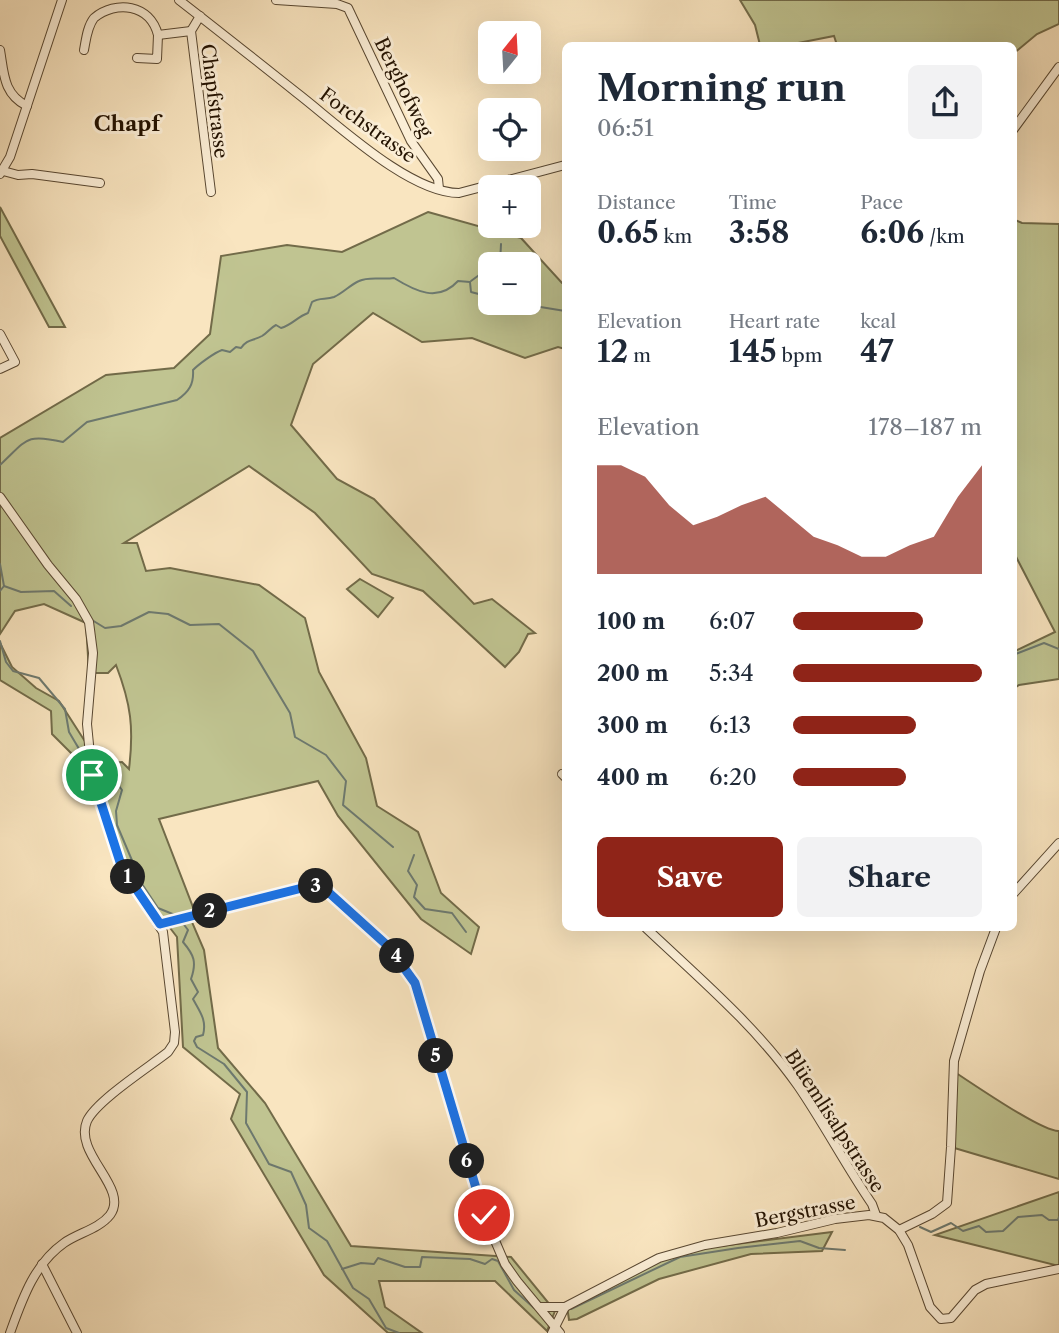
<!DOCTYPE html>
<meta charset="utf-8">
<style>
body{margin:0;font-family:"Libre Caslon Text",serif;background:#f2f2f3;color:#1f2937;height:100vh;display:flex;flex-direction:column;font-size:26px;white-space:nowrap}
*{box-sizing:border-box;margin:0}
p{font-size:23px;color:#747a83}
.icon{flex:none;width:38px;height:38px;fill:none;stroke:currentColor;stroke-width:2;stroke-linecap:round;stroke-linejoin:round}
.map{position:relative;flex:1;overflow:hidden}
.panel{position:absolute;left:562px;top:42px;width:455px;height:889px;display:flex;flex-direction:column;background:#fff;border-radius:10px;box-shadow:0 7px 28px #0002}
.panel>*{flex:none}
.needle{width:46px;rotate:18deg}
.fabs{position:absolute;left:478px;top:21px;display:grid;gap:14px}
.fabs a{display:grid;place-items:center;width:63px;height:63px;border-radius:10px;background:#fff;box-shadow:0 7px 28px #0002;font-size:35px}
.pin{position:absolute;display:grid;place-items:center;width:60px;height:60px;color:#fff;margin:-30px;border:4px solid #fff;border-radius:50%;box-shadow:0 2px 7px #0007}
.km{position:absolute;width:35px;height:35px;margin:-18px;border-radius:50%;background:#222;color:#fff;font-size:19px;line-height:35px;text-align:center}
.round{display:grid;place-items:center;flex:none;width:74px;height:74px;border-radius:10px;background:#f2f2f3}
.summary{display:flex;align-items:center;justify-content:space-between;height:119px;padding:0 35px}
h1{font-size:38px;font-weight:700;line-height:52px}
.figures{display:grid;grid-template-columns:repeat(3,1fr);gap:10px;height:119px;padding:7px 35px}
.figures div{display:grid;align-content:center}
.figures b{font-size:30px;font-weight:700}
.figures small{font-size:19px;font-weight:400}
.figures p{font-size:19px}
.chart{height:196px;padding:14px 35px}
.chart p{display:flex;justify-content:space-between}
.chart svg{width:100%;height:126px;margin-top:7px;fill:#8f2418;opacity:.7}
.action{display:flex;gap:14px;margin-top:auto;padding:14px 35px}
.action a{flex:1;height:80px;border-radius:10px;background:#8f2418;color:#fff;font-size:28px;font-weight:700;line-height:80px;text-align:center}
.action a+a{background:#f2f2f3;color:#1f2937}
ul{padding:0 35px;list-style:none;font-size:23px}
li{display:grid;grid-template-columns:112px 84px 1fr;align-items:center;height:52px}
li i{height:18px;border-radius:9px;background:#8f2418}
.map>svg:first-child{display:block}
.green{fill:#c0c491;stroke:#726b49;stroke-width:2;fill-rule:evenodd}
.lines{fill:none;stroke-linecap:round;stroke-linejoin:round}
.stream{stroke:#6d796f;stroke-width:2}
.minor-casing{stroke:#584731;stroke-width:10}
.minor{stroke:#fbeed6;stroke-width:8}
.route-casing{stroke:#fff;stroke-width:14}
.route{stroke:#1a73e8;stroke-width:9}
.labels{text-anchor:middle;stroke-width:6;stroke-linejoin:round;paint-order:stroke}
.street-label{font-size:19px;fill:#231201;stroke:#fbeed6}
.neighbourhood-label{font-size:21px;font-weight:bold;fill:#231201;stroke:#fbeed6}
</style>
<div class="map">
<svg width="1059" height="1333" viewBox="0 0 1059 1333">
<rect width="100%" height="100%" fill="#f9e5c0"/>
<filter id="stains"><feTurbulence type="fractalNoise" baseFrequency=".00286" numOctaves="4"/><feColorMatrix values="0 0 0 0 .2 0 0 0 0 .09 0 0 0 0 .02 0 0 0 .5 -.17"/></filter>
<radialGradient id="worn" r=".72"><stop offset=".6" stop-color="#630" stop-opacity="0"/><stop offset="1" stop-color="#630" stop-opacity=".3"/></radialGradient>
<!-- green -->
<g class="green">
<path d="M740,0h319v24l-22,10 -24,20v-8l-176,-1 -3,-9 -46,9h-28l-5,-20z"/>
<path d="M0,208v-1l65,120h-16l-49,-91z"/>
<path d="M428,212l93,26 41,45h3v66l-7,-2 -33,11 -53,-20 -50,4 -49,-29 -60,51 -22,61 46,54 37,20 100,105 18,-5 43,34 -7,1 -9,18 -14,15 -82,-76 -51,-17 -57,-61 -66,-47 -125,77h13l9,28 24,-3 89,17 46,33 14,54 47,86 11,48 41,26 23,61 38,34 -8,27 -50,-35 -83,-103 -20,-35 -159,38 37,96 -9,3 5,4 12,28 14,98 47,55 86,143 160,11 44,54 -8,20 -52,-50h-116l6,26 37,26h-34l-64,-58 -93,-156 9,-25 -57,-47 -6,-110 -43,-56 -14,-30 -15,-52 6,-10 -9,-17 -1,-8 21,-2 7,7c5,-41 2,-65 -13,-104l-8,8h-19l-3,-50 -42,-19 -29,7 -15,23v-196l106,-63 68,-7 36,-34 11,-78 66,-11 55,7zM490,264h38v39h-38z"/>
<path d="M1013,219l9,4 37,1v455l-40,6 -6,4v-37l42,-20 -42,-81z"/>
<path d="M360,579l33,19 -15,19 -31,-28z"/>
<path d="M0,643l12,24 24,21 23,13 29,45 -7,17 -29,-29 -1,-23 -51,-31z"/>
<path d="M953,1071c19,12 89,61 106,60v48l-108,-32z"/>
<path d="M1059,1192v74l-124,-31z"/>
<path d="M832,1232l-10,19 -71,3 -92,25 -82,40 -8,1 -2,-14 70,-38 59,-19z"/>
</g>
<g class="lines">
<!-- stream -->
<g class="stream">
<path d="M500,264l1,-20"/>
<path d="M471,281l19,-14"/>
<path d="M516,303l49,8"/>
<path d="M0,465c27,-25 25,-32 63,-23l24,-20 90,-22c12,-8 17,-16 16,-30 6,-6 21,-17 29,-20l8,2 6,-5 5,1c6,-9 12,-7 21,-12 5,-3 8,-8 14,-11l5,3c11,-3 16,-11 27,-15l4,-11c7,-5 14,-2 22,-5 9,-4 16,-12 25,-16 10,-5 23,-1 35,-3 21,13 44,25 64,3l12,1 1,10 19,5"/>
<path d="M0,564l4,22 -4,5"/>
<path d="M4,586l17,6 33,-1 17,15"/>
<path d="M92,620l13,8 16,-2 28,-14 19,2 22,11 29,-1 34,27 37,62 5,24 31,18 20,26 -3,24 50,42"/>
<path d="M0,641l6,21 7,9 26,7 26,31 4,23 16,27 3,2"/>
<path d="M1013,655l31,-12 15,6"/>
<path d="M93,763l17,11 12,16 -6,21 1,14 25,59 16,24 17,7"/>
<path d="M414,855l-6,16 9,14 -3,12 11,12 27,4 14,19"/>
<path d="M182,922l6,8 -5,12c11,13 14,20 8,37l7,13 -5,7c7,13 14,21 10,36l-7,2 -2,4 3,6 27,17 23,28 -1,31 23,41 22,8 15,33 3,23 18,13 26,47 16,11 17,29 13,5"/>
<path d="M920,1227l11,5 20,-9 12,8 16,-5 7,6 17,-1 15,-14 24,-2 7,5h9l1,-3"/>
<path d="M342,1269l19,-6 13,1 4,-6 27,9h15l2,-10 48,2 15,5 7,-5 6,2 16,29 20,18"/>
<path d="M571,1309l109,-52 58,-9 62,-7 19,7 26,2"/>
</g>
<!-- minor casing -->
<g class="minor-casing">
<g id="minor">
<path d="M179,0c40,31 79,62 118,93 39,30 112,100 162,100l106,-28"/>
<path d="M276,0l61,4 11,4 63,133 27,38 1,10"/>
<path d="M200,16l-9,15 20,161"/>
<path d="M0,50c4,23 3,44 27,56"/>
<path d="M84,50c2,-10 3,-23 10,-32 22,-18 56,-14 64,17l33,-4"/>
<path d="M137,58l20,1 1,-24"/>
<path d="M1013,130l46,-63"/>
<path d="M3,171l15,4 14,-1 68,9"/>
<path d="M0,174l10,-17 52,-157"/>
<path d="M0,334l15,28 -15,7"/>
<path d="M0,497l48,68 28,34 13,23 4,31 -6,71 5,51 30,93 41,64 12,100 -1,11 -6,9c-19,15 -72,49 -81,69 -14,33 43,67 23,94 -11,14 -32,18 -46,28 -30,21 -42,57 -54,90"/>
<path d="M562,774l3,3"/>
<path d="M1013,894l46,-51"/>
<path d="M160,924l150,-39 9,1 7,3 63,58 26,36 69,232 21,49 12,17 43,52"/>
<path d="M646,928c53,50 110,98 152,158 26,38 48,80 74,118l4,11"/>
<path d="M899,1230l33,-16 15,-11 4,-56 3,-86 26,-90 16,-43"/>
<path d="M42,1264l35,69"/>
<path d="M540,1307h25"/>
<path d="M552,1333l13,-26 94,-49 46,-13 72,-12 58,-14 34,-4 15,3 15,12 9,15 22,62 11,12 10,-1 24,-28 11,-6 73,-15"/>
</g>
</g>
<!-- minor -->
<use href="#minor" class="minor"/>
</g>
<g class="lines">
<!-- route casing -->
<g class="route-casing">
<path id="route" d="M92,775l30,93 38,56 150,-38h9l7,4 63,57 26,36 69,232"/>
</g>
<!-- route -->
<use href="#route" class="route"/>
</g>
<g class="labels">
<!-- street labels -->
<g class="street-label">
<text transform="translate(404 87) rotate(64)" y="7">Berghofweg</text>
<text transform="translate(215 101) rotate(83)" y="7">Chapfstrasse</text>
<text transform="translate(368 125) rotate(36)" y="7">Forchstrasse</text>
<text transform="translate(835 1121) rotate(57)" y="7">Blüemlisalpstrasse</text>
<text transform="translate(805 1211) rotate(-11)" y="7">Bergstrasse</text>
</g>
<!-- neighbourhood labels -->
<g class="neighbourhood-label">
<text x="127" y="131">Chapf</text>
</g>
</g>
<rect width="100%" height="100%" filter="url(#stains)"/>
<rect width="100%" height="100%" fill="url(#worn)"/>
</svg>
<div class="fabs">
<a><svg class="needle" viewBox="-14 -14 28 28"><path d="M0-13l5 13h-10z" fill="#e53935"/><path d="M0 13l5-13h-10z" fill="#747a83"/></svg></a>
<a><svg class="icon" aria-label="locate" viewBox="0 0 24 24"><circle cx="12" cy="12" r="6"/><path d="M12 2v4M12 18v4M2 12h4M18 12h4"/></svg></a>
<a>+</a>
<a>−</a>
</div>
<div class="pin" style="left:92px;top:775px;background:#1e9e55"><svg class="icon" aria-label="arrive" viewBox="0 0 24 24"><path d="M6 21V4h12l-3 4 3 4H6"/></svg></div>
<div class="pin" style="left:484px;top:1215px;background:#d93025"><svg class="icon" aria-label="check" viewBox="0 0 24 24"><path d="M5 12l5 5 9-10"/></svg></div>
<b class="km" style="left:128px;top:877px">1</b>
<b class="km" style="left:210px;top:911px">2</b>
<b class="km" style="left:316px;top:886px">3</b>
<b class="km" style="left:397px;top:956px">4</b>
<b class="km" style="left:436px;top:1056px">5</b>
<b class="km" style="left:467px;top:1161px">6</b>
<section class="panel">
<div class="summary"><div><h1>Morning run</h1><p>06:51</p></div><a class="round"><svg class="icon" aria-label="share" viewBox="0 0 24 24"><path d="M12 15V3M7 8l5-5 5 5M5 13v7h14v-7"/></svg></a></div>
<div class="figures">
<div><p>Distance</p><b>0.65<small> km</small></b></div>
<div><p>Time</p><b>3:58</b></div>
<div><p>Pace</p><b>6:06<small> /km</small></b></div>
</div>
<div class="figures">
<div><p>Elevation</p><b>12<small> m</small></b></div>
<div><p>Heart rate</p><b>145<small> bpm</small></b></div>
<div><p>kcal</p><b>47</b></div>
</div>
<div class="chart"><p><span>Elevation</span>178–187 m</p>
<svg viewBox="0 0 160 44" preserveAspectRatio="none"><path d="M0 44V6L10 6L20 10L30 20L40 27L50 24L60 20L70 17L80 24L90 31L100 34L110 38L120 38L130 34L140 31L150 17L160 6V44z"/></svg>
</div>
<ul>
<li><b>100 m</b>6:07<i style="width:69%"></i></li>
<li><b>200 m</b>5:34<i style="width:100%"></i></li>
<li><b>300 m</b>6:13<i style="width:65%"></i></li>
<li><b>400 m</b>6:20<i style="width:60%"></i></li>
</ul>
<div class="action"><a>Save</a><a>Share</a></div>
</section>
</div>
